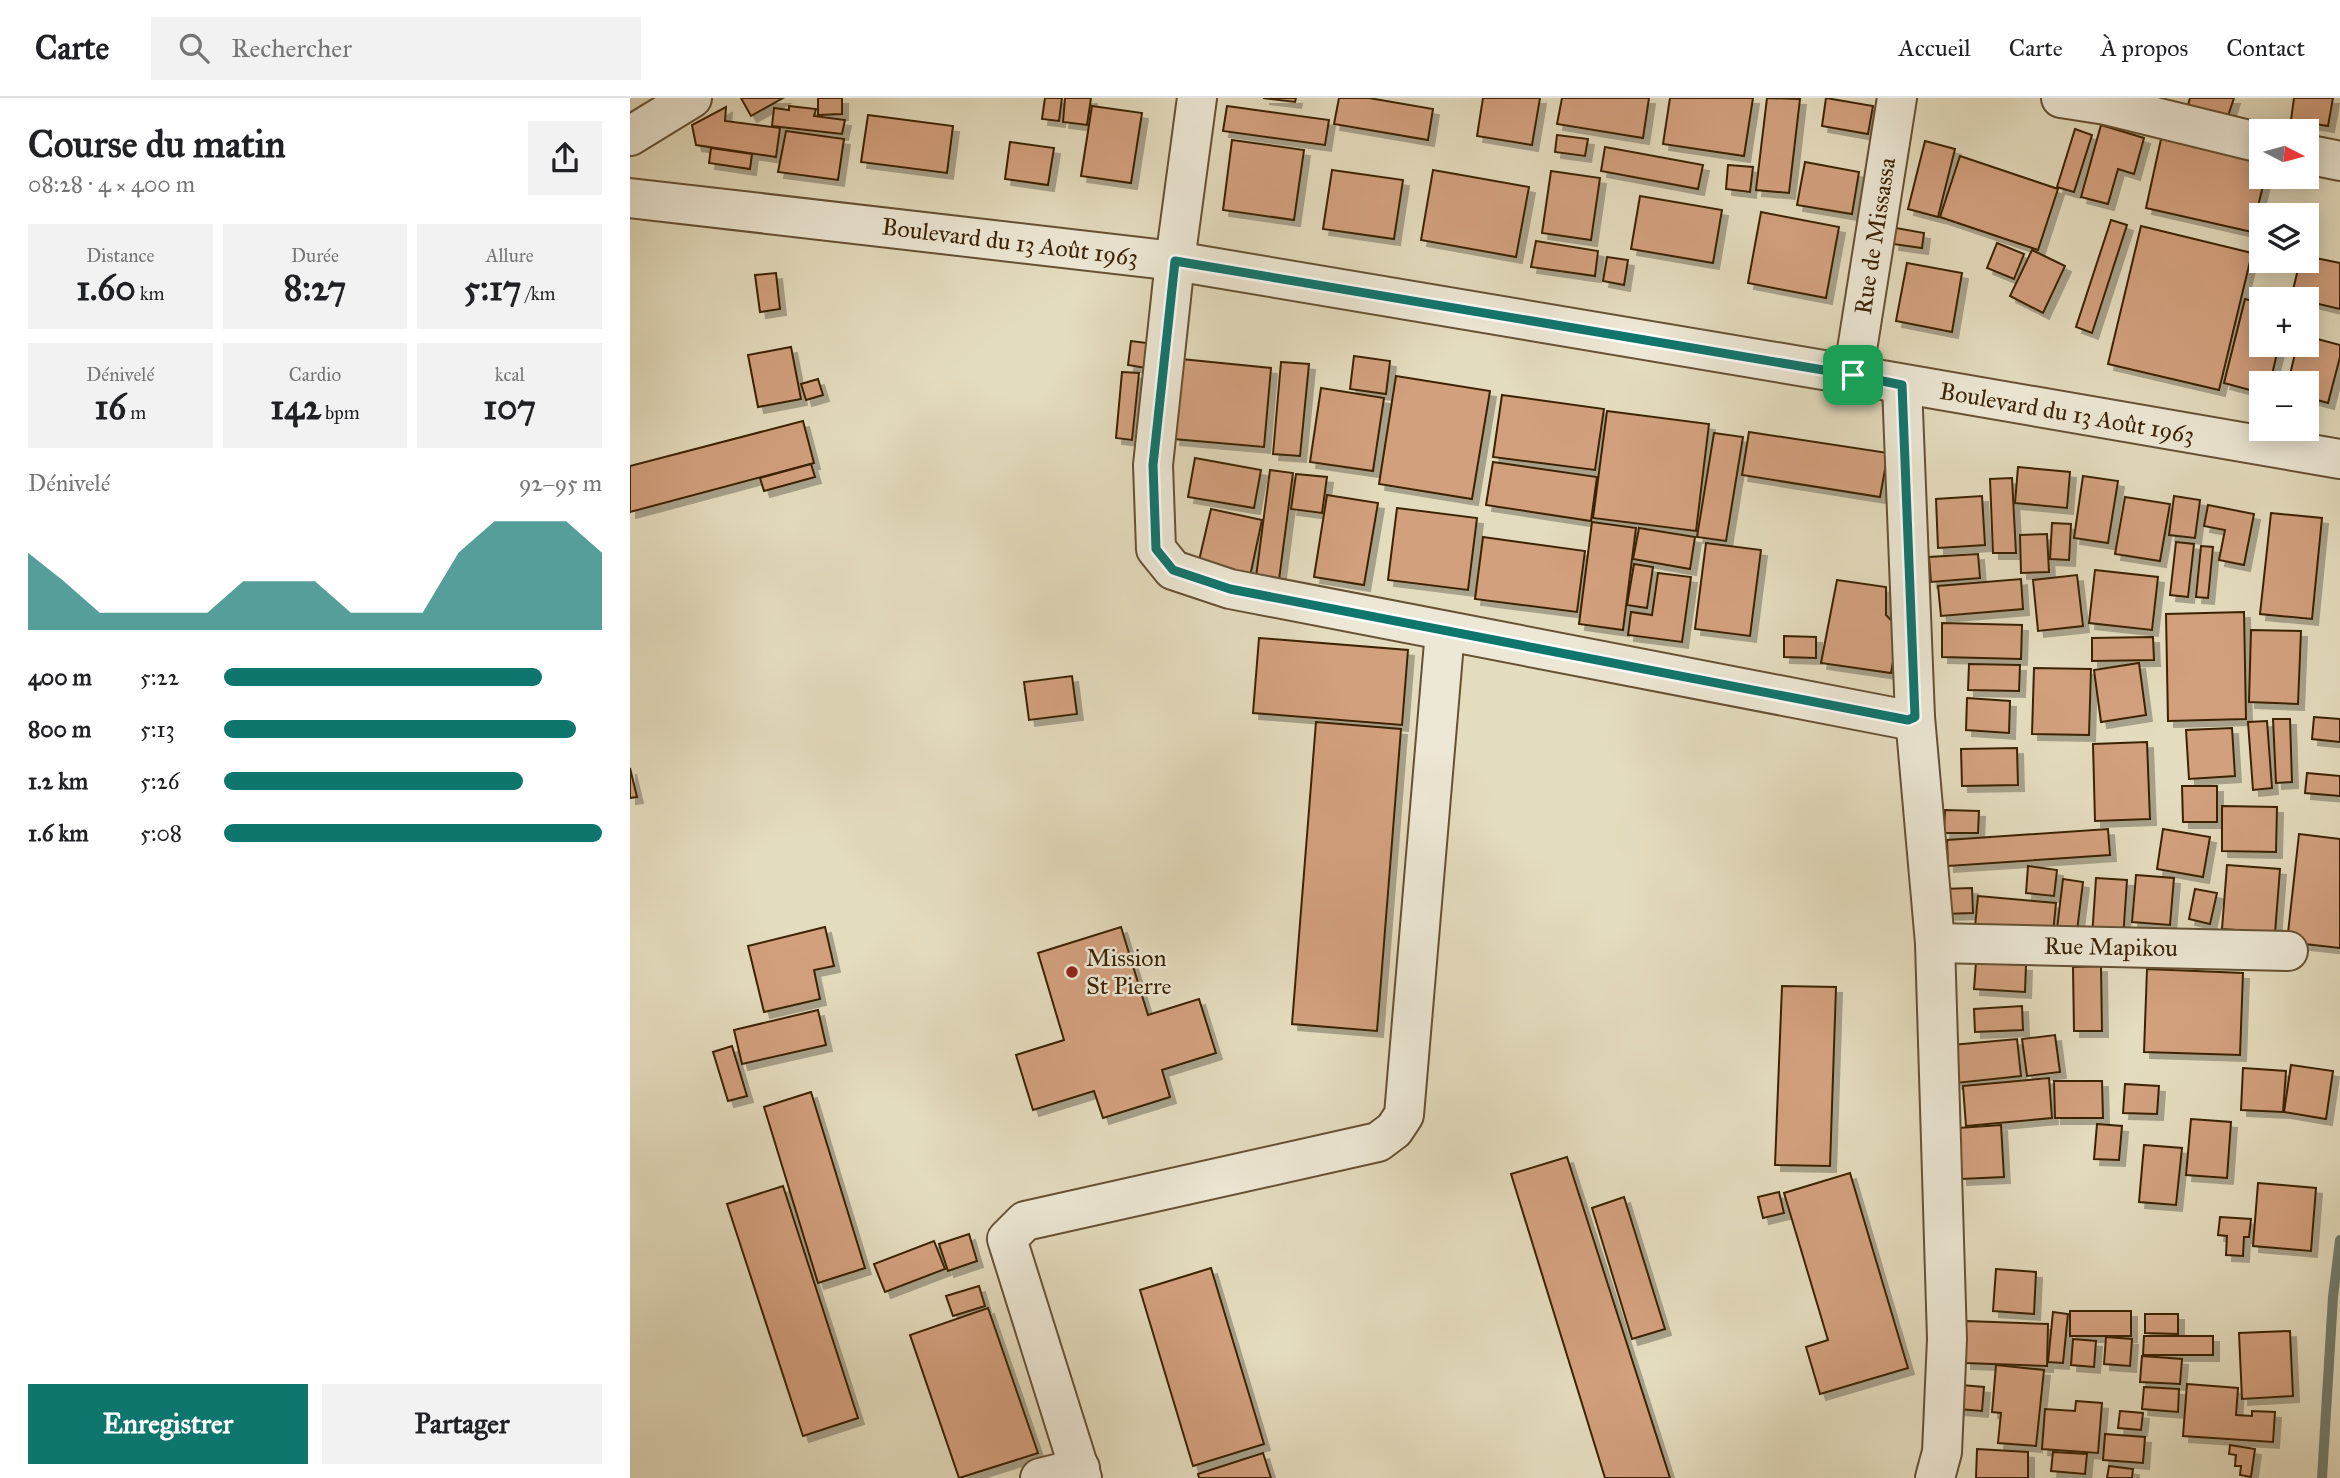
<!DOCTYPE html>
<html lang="fr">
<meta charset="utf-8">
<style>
body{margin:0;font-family:"IM FELL Great Primer",serif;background:#f2f2f2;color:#202124;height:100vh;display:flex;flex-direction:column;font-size:26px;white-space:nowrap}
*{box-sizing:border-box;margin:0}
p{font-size:23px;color:#757577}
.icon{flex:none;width:38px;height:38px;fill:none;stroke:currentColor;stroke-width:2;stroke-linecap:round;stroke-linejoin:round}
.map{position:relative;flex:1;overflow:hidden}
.drawer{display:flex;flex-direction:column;background:#fff;width:630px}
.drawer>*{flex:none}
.needle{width:46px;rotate:96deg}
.fabs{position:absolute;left:1619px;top:21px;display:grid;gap:14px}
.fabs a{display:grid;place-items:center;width:70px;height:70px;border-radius:0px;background:#fff;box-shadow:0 4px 18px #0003;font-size:35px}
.pin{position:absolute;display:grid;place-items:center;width:60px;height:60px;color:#fff;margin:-30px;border-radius:14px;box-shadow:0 4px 10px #0006}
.round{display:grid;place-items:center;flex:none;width:74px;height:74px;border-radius:0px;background:#f2f2f2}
.headline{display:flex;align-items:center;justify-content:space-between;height:119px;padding:0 28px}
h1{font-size:38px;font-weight:700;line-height:52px}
.metrics{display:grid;grid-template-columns:repeat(3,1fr);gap:10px;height:119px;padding:7px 28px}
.metrics div{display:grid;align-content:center;border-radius:0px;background:#f2f2f2;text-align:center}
.metrics b{font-size:35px;font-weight:700}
.metrics small{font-size:19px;font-weight:400}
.metrics p{font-size:19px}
.chart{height:196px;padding:14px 28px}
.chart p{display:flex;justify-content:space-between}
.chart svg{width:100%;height:126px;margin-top:7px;fill:#0f766e;opacity:.7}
.cta{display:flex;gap:14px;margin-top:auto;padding:14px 28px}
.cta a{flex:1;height:80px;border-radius:0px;background:#0f766e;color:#fff;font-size:28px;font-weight:700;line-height:80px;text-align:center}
.cta a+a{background:#f2f2f2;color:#202124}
ul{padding:0 28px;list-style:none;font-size:23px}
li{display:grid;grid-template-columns:112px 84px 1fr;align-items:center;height:52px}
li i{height:18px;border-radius:9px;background:#0f766e}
header{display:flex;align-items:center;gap:42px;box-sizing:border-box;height:98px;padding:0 35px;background:#fff;border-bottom:2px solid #e0e0e0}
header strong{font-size:33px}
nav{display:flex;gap:38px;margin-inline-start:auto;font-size:24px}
.search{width:490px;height:63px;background:#f2f2f2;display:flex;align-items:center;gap:18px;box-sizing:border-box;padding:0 24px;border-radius:0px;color:#757577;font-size:26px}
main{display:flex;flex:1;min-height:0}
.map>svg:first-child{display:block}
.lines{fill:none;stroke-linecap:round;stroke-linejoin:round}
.stream{stroke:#717e6f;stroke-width:10}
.building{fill:#d3a07e;stroke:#3b2305;stroke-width:2;filter:url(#shadow)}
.minor-casing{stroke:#655133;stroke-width:42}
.minor{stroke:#ede8d5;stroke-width:38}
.route-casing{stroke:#fff;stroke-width:14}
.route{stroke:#0f766e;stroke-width:9}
.poi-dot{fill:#8f2418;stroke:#ede8d5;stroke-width:2.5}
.labels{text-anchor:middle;stroke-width:5;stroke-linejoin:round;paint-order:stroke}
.street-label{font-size:24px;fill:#3b2305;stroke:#ede8d5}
.poi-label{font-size:24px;fill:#3b2305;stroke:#ede8d5;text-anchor:start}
</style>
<header>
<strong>Carte</strong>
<div class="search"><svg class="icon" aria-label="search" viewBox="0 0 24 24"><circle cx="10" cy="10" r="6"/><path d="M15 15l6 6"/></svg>Rechercher</div>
<nav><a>Accueil</a><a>Carte</a><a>À propos</a><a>Contact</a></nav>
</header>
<main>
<section class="drawer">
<div class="headline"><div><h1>Course du matin</h1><p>08:28 · 4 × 400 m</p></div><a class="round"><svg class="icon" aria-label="share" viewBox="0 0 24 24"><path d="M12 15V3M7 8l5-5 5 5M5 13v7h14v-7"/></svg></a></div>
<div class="metrics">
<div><p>Distance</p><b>1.60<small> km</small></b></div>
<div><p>Durée</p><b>8:27</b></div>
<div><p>Allure</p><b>5:17<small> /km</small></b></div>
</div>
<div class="metrics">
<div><p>Dénivelé</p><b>16<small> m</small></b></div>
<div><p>Cardio</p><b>142<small> bpm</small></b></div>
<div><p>kcal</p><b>107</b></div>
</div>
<div class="chart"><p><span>Dénivelé</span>92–95 m</p>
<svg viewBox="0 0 160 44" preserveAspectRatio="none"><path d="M0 44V17L10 27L20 38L30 38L40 38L50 38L60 27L70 27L80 27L90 38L100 38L110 38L120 17L130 6L140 6L150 6L160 17V44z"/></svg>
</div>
<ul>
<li><b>400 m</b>5:22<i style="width:84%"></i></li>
<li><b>800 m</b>5:13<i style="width:93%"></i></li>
<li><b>1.2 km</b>5:26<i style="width:79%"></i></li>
<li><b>1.6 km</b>5:08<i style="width:100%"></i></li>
</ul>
<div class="cta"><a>Enregistrer</a><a>Partager</a></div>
</section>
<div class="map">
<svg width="1710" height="1380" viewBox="0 0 1710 1380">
<defs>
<filter id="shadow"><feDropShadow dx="6" dy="6" stdDeviation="0" flood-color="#0004"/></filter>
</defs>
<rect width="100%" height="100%" fill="#e4dcbe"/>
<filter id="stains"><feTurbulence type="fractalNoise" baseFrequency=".00286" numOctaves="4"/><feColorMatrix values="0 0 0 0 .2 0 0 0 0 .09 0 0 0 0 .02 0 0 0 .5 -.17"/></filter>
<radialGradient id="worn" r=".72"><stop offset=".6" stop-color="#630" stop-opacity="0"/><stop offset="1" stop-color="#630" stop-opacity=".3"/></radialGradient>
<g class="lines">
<!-- stream -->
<path class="stream" d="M1692,1380l11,-181 7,-57"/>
</g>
<!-- building -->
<g class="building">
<path d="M111,0h42l-32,18z"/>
<path d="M188,0h24v16l-24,1z"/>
<path d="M415,0h17l-3,23 -17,-2z"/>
<path d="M435,0h26l-4,27 -24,-3z"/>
<path d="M633,0h33l-1,4z"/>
<path d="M709,0h30l64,11 -5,31 -94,-16z"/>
<path d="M853,0h57l-8,47 -55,-9z"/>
<path d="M932,0h87l-6,40 -86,-14z"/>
<path d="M1040,0h83l-9,58 -81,-12z"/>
<path d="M1137,0l33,1 -11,94 -33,-3z"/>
<path d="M1196,0l47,8 -5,28 -46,-8z"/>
<path d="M1560,0h44l-9,27 -39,-13z"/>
<path d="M1664,0h39l-5,28 -37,-6z"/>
<path d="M159,8l27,3 -2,7 31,4 -3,14 -70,-8 2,-18 15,2z"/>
<path d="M462,8l50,7 -11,70 -50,-7z"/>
<path d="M597,8l102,14 -4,25 -102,-14z"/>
<path d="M96,9l-1,14 55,7 -4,29 -80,-12 -4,-20z"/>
<path d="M238,17l85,11 -6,47 -86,-11z"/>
<path d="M1471,27l43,13 -10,36 -16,-5 -10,35 -27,-7z"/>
<path d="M1445,31l17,6 -18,57 -17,-5z"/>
<path d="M1533,32l98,22v25h4l-13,55 -106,-24z"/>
<path d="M156,33l58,8 -6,41 -60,-8z"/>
<path d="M927,37l31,4 -3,17 -30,-4z"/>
<path d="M602,42l72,10 -10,70 -71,-10z"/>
<path d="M1295,43l30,8 -17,68 -30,-8z"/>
<path d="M380,44l44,6 -6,37 -43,-6z"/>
<path d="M975,49l98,18 -5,24 -97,-18z"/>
<path d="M81,50l41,6 -2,15 -41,-6z"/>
<path d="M1330,58l98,33 -20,61 -98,-33z"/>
<path d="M1175,64l54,10 -7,42 -55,-9z"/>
<path d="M1098,67l25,2 -3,25 -24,-3z"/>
<path d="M702,72l71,10 -9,59 -71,-10z"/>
<path d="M803,72l96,17 -13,70 -95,-17z"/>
<path d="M921,73l49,7 -9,62 -49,-7z"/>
<path d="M1010,98l82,14 -9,53 -82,-14z"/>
<path d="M1131,114l78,15 -13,71 -78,-15z"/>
<path d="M1481,122l16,5 -35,108 -16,-6z"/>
<path d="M1511,128l111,27 -33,137 -111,-26z"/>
<path d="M1266,130l28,5 -2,15 -29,-4z"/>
<path d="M906,143l62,10 -3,25 -64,-9z"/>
<path d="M1367,145l27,11 -10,25 -27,-11z"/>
<path d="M1402,152l33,16 -22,47 -33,-17z"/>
<path d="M1676,158l34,7v46l-34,-8v-2l-15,-1 9,-37h6z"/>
<path d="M977,159l21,3 -4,25 -21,-4z"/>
<path d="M1277,165l55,10 -10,59 -56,-11z"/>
<path d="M146,175l4,36 -20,3 -5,-37z"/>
<path d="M1615,201l16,4v42h18l-9,38h-9v10l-37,-10z"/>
<path d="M1676,238l34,9v12l-12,46 -22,-6v-14h-18l9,-38h9z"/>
<path d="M501,243l24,3 -3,25 -24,-4z"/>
<path d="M161,249l10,52 -43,8 -10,-52z"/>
<path d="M724,258l36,5 -4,33 -36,-5z"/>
<path d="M551,261l90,9 -7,79 -90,-8z"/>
<path d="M651,264l28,2 -9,92 -27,-2z"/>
<path d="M492,274l17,1 -7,67 -16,-2z"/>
<path d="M766,278l94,15 -18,108 -93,-15z"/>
<path d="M188,281l5,16 -17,5 -5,-16z"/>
<path d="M691,290l63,10 -11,73 -63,-9z"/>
<path d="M872,297l102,14 -9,61 -102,-13z"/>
<path d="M977,313l102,13 -13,107 -103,-13z"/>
<path d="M173,323l11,42 -184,49v-46z"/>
<path d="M1119,334l139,21 -8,44 -138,-22z"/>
<path d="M1084,335l29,4 -17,104 -29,-4z"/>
<path d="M565,360l66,12 -7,38 -66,-11z"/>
<path d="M863,364l104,15 -6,44 -105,-16z"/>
<path d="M181,366l4,13 -51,14 -4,-13z"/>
<path d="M1388,369l52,5 -3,36 -52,-5z"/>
<path d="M640,372l23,3 -14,107 -23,-3z"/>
<path d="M666,376l31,3 -5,36 -31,-4z"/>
<path d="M1453,378l35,5 -10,62 -34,-5z"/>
<path d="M1382,380l4,75h-23l-3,-74z"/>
<path d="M697,397l51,8 -14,82 -50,-8z"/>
<path d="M1352,398l3,49 -47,3 -2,-49z"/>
<path d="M1544,398l26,4 -5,38 -26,-3z"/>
<path d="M1495,399l45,7 -10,57 -45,-7z"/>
<path d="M1578,407l46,9 -10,51 -25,-5 6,-30 -21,-4z"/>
<path d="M767,410l80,10 -9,72 -80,-10z"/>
<path d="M581,411l51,11 -13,61 -52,-12z"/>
<path d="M1641,415l51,5 -10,101 -52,-5z"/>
<path d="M962,424l44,6 -13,102 -44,-6z"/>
<path d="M1422,425l19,1 -2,36 -19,-1z"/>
<path d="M1009,430l56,9 -5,32 -57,-10z"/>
<path d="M1417,436l2,38 -28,1 -1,-38z"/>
<path d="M853,439l102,14 -8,61 -102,-13z"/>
<path d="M1546,444l18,2 -6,53 -18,-2z"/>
<path d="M1076,445l55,7 -11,86 -55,-7z"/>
<path d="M1571,448l12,1 -5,51 -12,-1z"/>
<path d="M1348,456l2,24 -49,4 -2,-25z"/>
<path d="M1004,466l19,3 -6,41 -20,-3z"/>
<path d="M1465,472l63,7 -6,53 -63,-7z"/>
<path d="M1028,475l33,4 -9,65 -54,-7 3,-23 21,3z"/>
<path d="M1447,477l6,51 -45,5 -5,-51z"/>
<path d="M1391,481l2,30 -82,7 -3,-30z"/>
<path d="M1207,482l49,7v28l13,13 -8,45 -70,-10z"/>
<path d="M1614,514l2,107 -78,2 -2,-107z"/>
<path d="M1312,525l80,2 -1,34 -79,-2z"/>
<path d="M1621,532l50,1 -3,73 -49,-2z"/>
<path d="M1154,538l32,1v21l-32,-1z"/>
<path d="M1523,539l1,23 -62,1v-23z"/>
<path d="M629,540l149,12 -6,75 -149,-12z"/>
<path d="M1509,565l7,52 -45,7 -7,-52z"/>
<path d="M1339,566l51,1 -1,26 -51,-1z"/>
<path d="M1404,570l57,1 -2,66 -57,-1z"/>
<path d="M442,578l5,38 -48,6 -5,-38z"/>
<path d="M1337,600l43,3 -1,32 -43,-3z"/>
<path d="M1684,619l26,2v23l-28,-3z"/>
<path d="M1643,621h17l2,63 -16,1z"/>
<path d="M1637,623l5,67 -19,2 -5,-68z"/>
<path d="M686,624l85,7 -24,302 -85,-7z"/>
<path d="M1602,630l3,48 -46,3 -3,-49z"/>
<path d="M1517,644l3,77 -55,2 -2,-77z"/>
<path d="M1387,650l1,37 -56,1 -1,-37z"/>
<path d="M0,670l7,29 -7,1z"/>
<path d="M1677,675l33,3v20l-35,-3z"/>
<path d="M1552,688h35v36h-34z"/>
<path d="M1592,708l55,1 -1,45 -54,-1z"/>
<path d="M1315,712l34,1 -1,22h-34z"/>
<path d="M1478,731l2,26 -162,11 -1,-26z"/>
<path d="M1533,731l47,8 -7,40 -46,-8z"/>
<path d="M1669,736l41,5v109l-53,-6z"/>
<path d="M1597,767l53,4 -5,64 -53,-4z"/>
<path d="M1398,768l29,4 -3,26 -28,-3z"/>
<path d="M1506,777l38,3 -4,47 -38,-3z"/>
<path d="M1466,780l31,2 -4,59 -31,-2z"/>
<path d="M1433,781l20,3 -6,49 -20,-2z"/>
<path d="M1342,790l1,25 -30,1 -2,-25z"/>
<path d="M1565,791l22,4 -7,31 -21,-5z"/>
<path d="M1348,798l78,7 -3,30 -78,-6z"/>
<path d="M195,829l9,39 -20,4 6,29 -56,13 -16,-66z"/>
<path d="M491,829l27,88 51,-16 17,54 -54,17 8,27 -67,21 -9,-27 -61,19 -17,-55 48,-15 -26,-87z"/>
<path d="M1346,864l50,3 -1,27 -51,-3z"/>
<path d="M1471,868l1,65h-28l-1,-64z"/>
<path d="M1517,871l96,4 -3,82 -96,-3z"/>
<path d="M1152,888l54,1 -6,179 -55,-1z"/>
<path d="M1392,908l1,24 -48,2 -1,-23z"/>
<path d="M188,912l8,35 -84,19 -8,-34z"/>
<path d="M1425,937l5,37 -33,4 -5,-37z"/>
<path d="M1387,941l4,37 -65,7 -4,-38z"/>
<path d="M102,948l15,50 -19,5 -15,-49z"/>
<path d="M1661,967l42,6 -7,48 -42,-7z"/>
<path d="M1613,970l43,3 -3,41 -42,-2z"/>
<path d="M1419,980l3,40 -86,8 -3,-40z"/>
<path d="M1424,983h48l1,37h-48z"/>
<path d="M1495,986l34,2 -2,28 -34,-1z"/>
<path d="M181,994l54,176 -47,15 -54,-176z"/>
<path d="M1561,1021l40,3 -4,56 -41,-3z"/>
<path d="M1467,1026l25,2 -3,34 -25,-1z"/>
<path d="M1371,1027l3,52 -43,2 -3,-51z"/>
<path d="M1514,1047l38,3 -6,57 -37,-3z"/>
<path d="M937,1059l103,321h-65l-94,-304z"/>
<path d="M1220,1075l58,195 -88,26 -14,-47 22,-7 -44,-147z"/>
<path d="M1628,1085l58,5 -5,63 -58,-5z"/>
<path d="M153,1088l75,232 -55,18 -76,-232z"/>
<path d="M1149,1094l5,21 -21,5 -5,-21z"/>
<path d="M994,1099l41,132 -33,10 -40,-131z"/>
<path d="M1590,1119l31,2 -2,18h-5l-1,19 -17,-1 1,-19 -9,-1z"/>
<path d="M339,1136l8,27 -29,10 -9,-27z"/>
<path d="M304,1143l11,28 -60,23 -11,-28z"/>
<path d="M581,1170l53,176 -71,22 -53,-176z"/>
<path d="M1366,1171l40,3 -2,42 -41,-3z"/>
<path d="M349,1188l6,20 -32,10 -7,-20z"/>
<path d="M358,1210l50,145 -79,25 -49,-143z"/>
<rect x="1440" y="1213" width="61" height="25"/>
<path d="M1423,1214l15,2 -5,49 -15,-1z"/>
<path d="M1515,1216h33v20l-33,-1z"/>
<path d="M1336,1223l82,3 -1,42 -82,-3z"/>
<path d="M1660,1233l3,65 -51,3 -3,-66z"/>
<path d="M1514,1238h69v19h-70z"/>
<path d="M1476,1239l26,2 -2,27 -26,-2z"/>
<path d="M1443,1241l23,2 -2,26 -23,-2z"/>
<path d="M1512,1258l40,3 -2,25 -40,-2z"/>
<path d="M1366,1267l48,5 -8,76 -38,-3 3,-30 -9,-1z"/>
<path d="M1557,1286l51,4 -2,27 16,1v-5l23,1 -2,30 -90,-6z"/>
<path d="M1331,1287l23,2 -2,24 -23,-2z"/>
<path d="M1514,1289l35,2 -1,23 -36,-3z"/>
<path d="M1446,1303l26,2 -4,50 -56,-4 3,-40 30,2z"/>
<path d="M1490,1313l23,2 -2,17 -23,-2z"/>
<path d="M1475,1336l40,3 -2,26 -40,-3z"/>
<path d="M1600,1347l25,4 -4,28 -11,-2 1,-9h-6l1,-11 -7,-1z"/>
<path d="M1347,1351l51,3v26h-52z"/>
<path d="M1423,1354l34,2 -2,20 -34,-3z"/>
<path d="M633,1355l8,25h-72l-1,-4z"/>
<path d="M1479,1368l24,3 -1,9h-25z"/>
</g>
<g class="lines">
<!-- minor casing -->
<g class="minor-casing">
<g id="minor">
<path d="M567,0l-22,163 -22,204 3,84 17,21 57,19 678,131 7,-3"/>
<path d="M1431,0l45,7 155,38"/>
<path d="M0,38l62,-38"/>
<path d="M1676,56l34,7"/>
<path d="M0,100l545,63 678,114 487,84"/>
<path d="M1223,277l44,-277"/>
<path d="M1272,287l13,332 20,226 12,396 -5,113 -7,26"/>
<path d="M1305,845l353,8"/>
<path d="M410,1380l40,-10"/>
<path d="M452,1380l-75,-239 18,-18 353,-79 16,-12 10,-15 41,-484"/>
</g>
</g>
<!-- minor -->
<use href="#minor" class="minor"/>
</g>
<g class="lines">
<!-- route casing -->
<g class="route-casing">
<path id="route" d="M545,163l678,114 49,10 13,332 -7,3 -678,-131 -57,-19 -17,-21 -3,-84z"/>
</g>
<!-- route -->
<use href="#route" class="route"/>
</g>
<!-- markers -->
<circle class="poi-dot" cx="442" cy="874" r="7"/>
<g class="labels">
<!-- street labels -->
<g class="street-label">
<text transform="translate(1245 138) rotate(-81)" y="8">Rue de Missassa</text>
<text transform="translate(380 144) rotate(7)" y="8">Boulevard du 13 Août 1963</text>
<text transform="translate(1437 315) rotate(10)" y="8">Boulevard du 13 Août 1963</text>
<text transform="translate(1481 849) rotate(1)" y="8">Rue Mapikou</text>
</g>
<!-- poi labels -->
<g class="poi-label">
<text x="456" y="868">Mission<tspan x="456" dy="28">St Pierre</tspan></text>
</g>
</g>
<rect width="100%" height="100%" filter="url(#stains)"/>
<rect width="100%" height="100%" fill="url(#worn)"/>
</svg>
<div class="fabs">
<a><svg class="needle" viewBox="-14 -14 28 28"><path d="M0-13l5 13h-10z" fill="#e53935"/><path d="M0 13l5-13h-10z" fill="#757577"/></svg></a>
<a><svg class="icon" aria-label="layers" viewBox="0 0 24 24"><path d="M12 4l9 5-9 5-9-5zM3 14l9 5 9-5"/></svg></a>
<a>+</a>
<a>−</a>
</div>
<div class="pin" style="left:1223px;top:277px;background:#1e9e55"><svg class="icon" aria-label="arrive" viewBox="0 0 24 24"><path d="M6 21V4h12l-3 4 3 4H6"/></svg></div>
</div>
</main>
